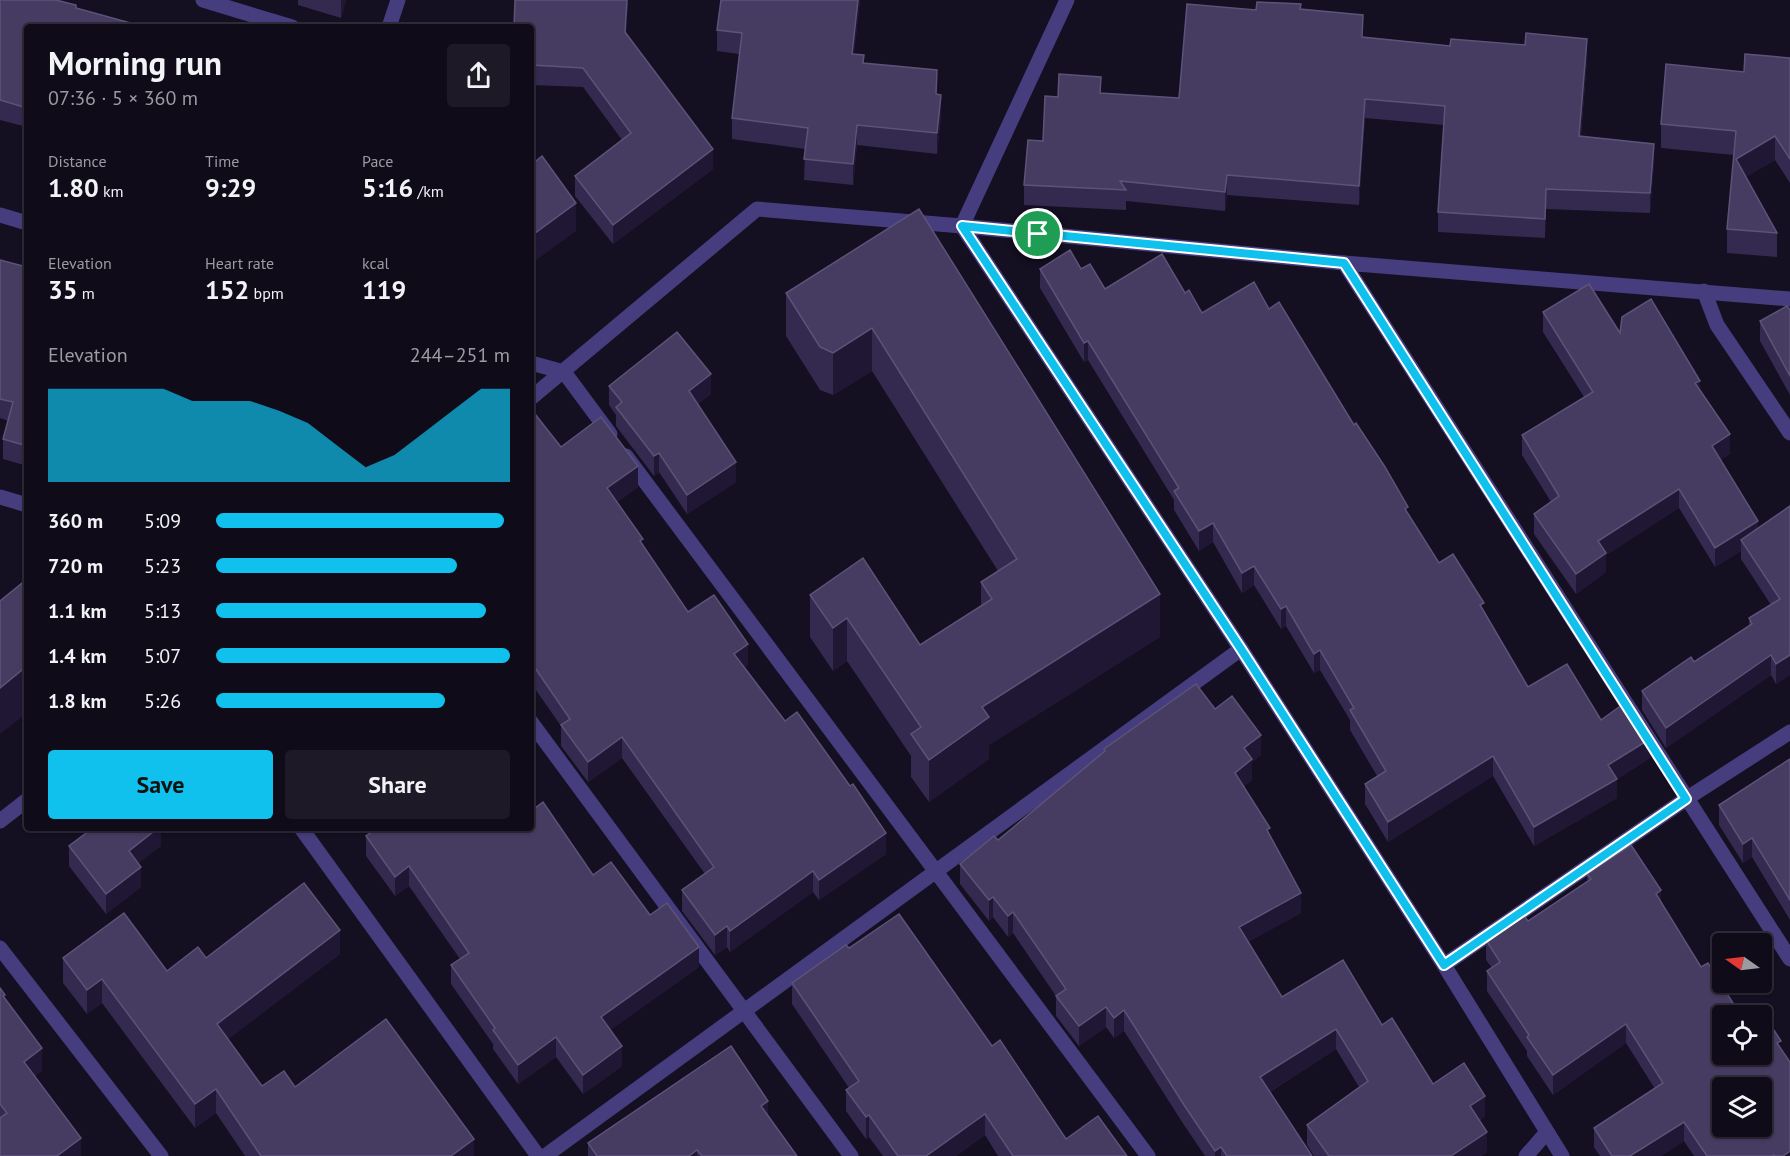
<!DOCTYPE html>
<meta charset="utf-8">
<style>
body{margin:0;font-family:"PT Sans",sans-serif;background:#1d1926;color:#f1f3f6;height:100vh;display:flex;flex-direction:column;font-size:22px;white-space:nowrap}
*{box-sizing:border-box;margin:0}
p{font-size:20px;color:#9b9ba2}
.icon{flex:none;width:33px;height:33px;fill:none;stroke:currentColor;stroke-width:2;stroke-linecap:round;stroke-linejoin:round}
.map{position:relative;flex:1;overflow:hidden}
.drawer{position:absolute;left:24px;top:24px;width:510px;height:807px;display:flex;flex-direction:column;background:#0f0b19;border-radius:6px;box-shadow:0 2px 4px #0004,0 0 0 2px #2f2b38}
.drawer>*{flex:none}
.needle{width:39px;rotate:284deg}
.tools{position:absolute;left:1712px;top:933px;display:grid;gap:12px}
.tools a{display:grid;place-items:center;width:60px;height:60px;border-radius:6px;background:#0f0b19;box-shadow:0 2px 4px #0004,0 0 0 2px #2f2b38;font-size:30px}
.pin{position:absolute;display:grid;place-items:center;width:51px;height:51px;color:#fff;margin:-26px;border:3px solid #fff;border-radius:50%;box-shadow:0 2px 6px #0007}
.round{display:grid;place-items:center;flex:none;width:63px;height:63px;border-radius:6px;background:#1d1926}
.overview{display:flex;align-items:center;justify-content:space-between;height:102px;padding:0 24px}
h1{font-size:33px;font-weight:700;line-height:45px}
.metrics{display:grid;grid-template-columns:repeat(3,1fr);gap:9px;height:102px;padding:6px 24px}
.metrics div{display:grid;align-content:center}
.metrics b{font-size:26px;font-weight:700}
.metrics small{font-size:16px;font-weight:400}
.metrics p{font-size:16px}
.chart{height:168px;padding:12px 24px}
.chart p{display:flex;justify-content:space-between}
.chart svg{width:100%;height:108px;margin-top:6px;fill:#0fc1ec;opacity:.7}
.button{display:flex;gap:12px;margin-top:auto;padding:12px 24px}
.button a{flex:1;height:69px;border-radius:6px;background:#0fc1ec;color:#111;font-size:24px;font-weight:700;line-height:69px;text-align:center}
.button a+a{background:#1d1926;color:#f1f3f6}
ul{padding:0 24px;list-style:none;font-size:20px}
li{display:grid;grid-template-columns:96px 72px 1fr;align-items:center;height:45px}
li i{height:15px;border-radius:8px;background:#0fc1ec}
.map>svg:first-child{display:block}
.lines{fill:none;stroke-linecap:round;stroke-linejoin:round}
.minor{stroke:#453d7d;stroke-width:15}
.wall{fill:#34294e}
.shaded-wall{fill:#1f1734}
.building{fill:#463b61;stroke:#5d5379;stroke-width:1.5;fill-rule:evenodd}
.route-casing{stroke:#fff;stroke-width:12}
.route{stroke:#0fc1ec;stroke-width:8}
</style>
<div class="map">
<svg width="1790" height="1156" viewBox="0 0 1790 1156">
<rect width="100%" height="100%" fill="#140f21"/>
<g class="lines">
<!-- minor -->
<g class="minor">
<path d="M203,0l89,27"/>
<path d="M389,27l9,-27"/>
<path d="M0,215l27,8"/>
<path d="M962,226l279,423 203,316 118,191"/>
<path d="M962,226l382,37 446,36"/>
<path d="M1344,263l446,696"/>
<path d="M1704,291l13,34 73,108"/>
<path d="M531,363l33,9 46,62"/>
<path d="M531,398l226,-189 205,17 105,-226"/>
<path d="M626,456l522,700"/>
<path d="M0,497l27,8"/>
<path d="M531,722l320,434"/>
<path d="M0,821l27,-21"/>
<path d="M301,828l237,328"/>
<path d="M0,948l161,208"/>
<path d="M1444,965l242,-166 104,-67"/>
<path d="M545,1156l696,-507"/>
<path d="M1526,1156l21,-24"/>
</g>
</g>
<!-- wall -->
<g class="wall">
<path d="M0,0l27,27v100l-27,-7z"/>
<path d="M298,0h48l-5,18 -43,-13z"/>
<path d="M515,0h113l-2,34 87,135 -100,75 -38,-48v-20l47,-36 -39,-53 -52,-2v-58z"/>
<path d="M721,0h139l-6,54 10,9 73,31 4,21 -4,39 -80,-9 -4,40 -49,-5 1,-31 -73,-10v-21l7,-64 -22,-3v-21z"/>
<path d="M1301,9l62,28 224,22 -6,77 73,27 -4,50 -104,-4 -1,29 -107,-6v-20l6,-87 -79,-7 -6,87 -132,-10 -2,16 -99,-10v9l-102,-5v-20l19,-44 15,-44 121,1 77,-88z"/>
<path d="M1790,58v125l-15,-23 -29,17 31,56v24l-50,-4v-24l7,-74 -73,-7v-24l83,-52z"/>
<path d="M919,209l241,428 -171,108v14l-60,43 -18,-25v-21l-64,-95 -14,10 -23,-34v-42l110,50 61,-39v-24l17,-11 -126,-200 -39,24 -13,-5 -34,-54v-43z"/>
<path d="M0,260l27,7v199l-24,-7v-20l5,-18 -8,-3z"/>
<path d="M1040,269h41l24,20 80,4 17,20 67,-4 139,205 31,49 45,47 44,77 73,33 49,38 -33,21v19l-83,48 -41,-70 -105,66 -23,-38v-20l12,-8 -27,-46v-10l-30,-50 -6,3 -28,-47 -5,3 -27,-44 -12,8 -29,-51 -14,9 -25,-41v-10l-86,-140 -4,2 -44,-74z"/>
<path d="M1790,310v85l-30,-54v-20z"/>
<path d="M1543,312l77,21 80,57 30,64 -10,6 38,68 32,-22v169l-14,9 -5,-9 -105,73 -24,-38v-19l52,-29 55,-36v-8l22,-13 -30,-46v-8l-26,16 -36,-59 -73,47v17l-30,22 -42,-60v-20l17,-12 -29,-47v-20l62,-38 -41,-65z"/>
<path d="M609,386l102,8 -13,10 38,78 -49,32 -28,-42 -5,4 -38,-50v-11l-7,-10z"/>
<path d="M531,417l30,30 77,40 -21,15 26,44 45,66 60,53 -3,2 141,187 -67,46 -6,-8 -83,60 -3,-5 -12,8 -33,-44v-21l23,-16 -83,-116 -34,24 -27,-36v-20l-30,-43z"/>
<path d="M1215,709l46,46 -9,7v18l-8,6 26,50 31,77 -53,29 34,55 100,28 51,59 52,32 -5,4 7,32 -6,4h-167l-7,-11v-20l52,-38 -23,-38 -66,43 42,64h-107l-21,-31 -60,-94 -10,7 -8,-11 -27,19 -23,-30v-20l-43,-63 -5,4 -15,-20 -4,4 -29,-37v-20l38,-24 106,-88v-3z"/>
<path d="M1790,759v161l-38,-63 -9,6 -24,-38v-20z"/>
<path d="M535,808l58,67 57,40 49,52 -89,63 12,36 -39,28 -27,-37 -38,27 -25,-35v-5l-42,-60v-19l9,-6 -51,-73 -14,10 -29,-40v-20z"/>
<path d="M161,828v18l-23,17 3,24 -35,27 -37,-48v-20z"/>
<path d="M1587,874l74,28 61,114 59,33 9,107h-96l-10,-15 -23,15h-61l-6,-9v-19l61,-39 -29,-46 -73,52 -26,-39v-5l-40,-60v-20l5,-3 -6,-8v-20l42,-19 59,-40z"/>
<path d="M849,948l143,98 74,93 61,17h-129l-13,-21 -29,21h-73l-14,-19 -3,2 -20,-28v-21l3,-2 -57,-84v-21z"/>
<path d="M340,954l-112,85 34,47 33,1 179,69h-229l-29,-43 -21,15 -93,-125 -15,11 -24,-31v-25l104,13 39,-13z"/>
<path d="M0,988l42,83 -7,5 46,80h-81z"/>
<path d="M768,1115l29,41h-209v-13z"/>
</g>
<!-- shaded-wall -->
<g class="shaded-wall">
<path d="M341,0h5l-5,18z"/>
<path d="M627,0h1l-3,52v-20z"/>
<path d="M858,0h2l-8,75v-21z"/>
<path d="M1587,39v20l-8,97v-20z"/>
<path d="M941,95v20l-4,39v-21z"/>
<path d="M1365,99v19l-6,87v-19z"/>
<path d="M857,125v20l-4,40v-21z"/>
<path d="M1775,136v24l-39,23v-24z"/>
<path d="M1654,144v19l-4,50v-20z"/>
<path d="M713,149v20l-100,75v-19z"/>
<path d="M1227,175v20l-2,16v-19z"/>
<path d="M1546,189v20l-1,29v-19z"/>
<path d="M576,203v28l-45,33v-28z"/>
<path d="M872,328v43l-39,24v-42z"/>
<path d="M1088,341v19l-4,2v-19z"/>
<path d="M711,374v20l-22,17v-20z"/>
<path d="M1700,381v19l-5,-17z"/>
<path d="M1730,434v20l-18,12v-20z"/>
<path d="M659,453v19l-5,4v-20z"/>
<path d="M736,462v20l-49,32v-19z"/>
<path d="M638,466v21l-31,22v-21z"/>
<path d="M1679,489v19l-73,47v17l-30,22v-20l22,-33z"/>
<path d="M1758,521v20l-17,-1v11l-26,16v-19z"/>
<path d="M1213,523v19l-14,9v-20z"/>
<path d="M1254,566v19l-12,8v-20z"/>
<path d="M1160,594v43l-171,108v14l-60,43v-42l53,-53z"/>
<path d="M1286,606v20l-5,3v-20z"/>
<path d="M847,618v43l-14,10v-43z"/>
<path d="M748,644v21l-14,9v-20z"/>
<path d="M1320,650v20l-6,3v-19z"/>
<path d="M1771,655v20l-105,73v-20z"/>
<path d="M1790,655v20l-14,9v-20z"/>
<path d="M27,666v47l-27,21v-46z"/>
<path d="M1261,735v20l-9,7v18l-17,13v-20l9,-25z"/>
<path d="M622,737v21l-34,24v-20z"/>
<path d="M1650,739v19l-35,22 2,-1v19l-83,48v-19l74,-62z"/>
<path d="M1493,756v20l-105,66v-20z"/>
<path d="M158,828h3v18l-32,25v-20z"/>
<path d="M886,833v21l-67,46v-20z"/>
<path d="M1752,838v19l-9,6v-19z"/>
<path d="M409,866v20l-14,10v-19z"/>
<path d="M141,867v20l-35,27v-20z"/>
<path d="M813,871v21l-83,60v-21z"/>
<path d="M1661,890v20l-5,-16z"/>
<path d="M1301,893v20l-62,34v-20z"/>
<path d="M993,897v20l-4,4v-21z"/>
<path d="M1013,912v21l-5,4v-21z"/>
<path d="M727,926v21l-12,8v-20z"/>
<path d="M340,930v24l-123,94v-24z"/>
<path d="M699,947v20l-98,70v-20z"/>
<path d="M102,979v24l-15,11v-24z"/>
<path d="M1106,1007v20l-27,19v-20z"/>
<path d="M1124,1010v21l-10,7v-20z"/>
<path d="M1626,1024v19l-73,52v-20z"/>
<path d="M1336,1029v20l-76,49v-21z"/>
<path d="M556,1037v20l-38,27v-19z"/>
<path d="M622,1046v20l-39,28v-19z"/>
<path d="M42,1048v23l-18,13v-22z"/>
<path d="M216,1089v24l-21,15v-24z"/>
<path d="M1485,1096v20l-15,10v-20z"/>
<path d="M768,1101v18l-7,-13z"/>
<path d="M985,1114v21l-29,21h-30z"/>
<path d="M869,1115v22l-3,2v-22z"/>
<path d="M1684,1122v19l-23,15h-31z"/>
<path d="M1487,1132v20l-6,4h-30z"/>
<path d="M81,1138v18h-24z"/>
<path d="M474,1139v17h-23z"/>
<path d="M1221,1147v9h-6v-5z"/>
<path d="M697,1150v6h-8z"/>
<path d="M1790,1151v5h-7z"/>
</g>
<!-- building -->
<g class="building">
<path d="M0,0h56l20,5v3l69,19h-118v81l-27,-8z"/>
<path d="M515,0h112l-2,32 88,117 -100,76 -38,-49 56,-43 -48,-65 -52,-3v-38h-17z"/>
<path d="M721,0h137l-6,54 12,1 -1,8 74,7 -1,24 5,1 -4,38 -80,-8 -4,39 -49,-5 4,-31 -76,-10 10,-85 -25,-3z"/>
<path d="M1257,2l44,2 -1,5 63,6 -1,22 88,9 1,-7 74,6 1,-12 61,6 -8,97 75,8 -4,49 -104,-4 -1,30 -107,-7 7,-106 -80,-7 -6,87 -132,-11 -2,17 -105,-11 6,9 -102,-5 4,-45 15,1 2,-45 13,1 1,-23 42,3 -1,16 79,5 8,-94 69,6z"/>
<path d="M1745,54l45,4v101l-15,-23 -39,23 41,74 -50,-4 9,-98 -75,-7 5,-60 78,8z"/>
<path d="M542,156l34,47 -45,33v-71z"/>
<path d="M919,209l241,385 -178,113 7,10 -60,43 -18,-26 10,-7 -74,-109 -14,10 -23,-33 53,-37 57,87 72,-46 -11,-17 36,-23 -145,-231 -39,25 -13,-6 -34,-54z"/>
<path d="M1070,250l11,19 9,-5 15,25 57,-35 23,39 4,-3 13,23 52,-31 15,27 10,-7 75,123 2,-2 29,44 23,40 -3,2 34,54 14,-9 31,49 -4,2 48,82 39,-23 34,56 25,-18 24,37 -42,26 9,14 -83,48 -41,-71 -105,66 -23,-38 21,-13 -36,-61 4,-2 -34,-58 -6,4 -28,-48 -5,3 -27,-43 -12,7 -29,-50 -14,8 -25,-40 5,-3 -91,-147 -4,2 -44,-74z"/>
<path d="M0,260l27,7v179l-24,-7 10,-37 -13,-3z"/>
<path d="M1589,284l31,49 2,-16 29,-18 49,82 -5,2 35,51 -18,12 46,75 -43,27 -36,-59 -81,52 8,12 -30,21 -42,-60 25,-18 -37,-61 71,-43 -50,-80z"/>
<path d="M1787,306l3,4v66l-30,-55z"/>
<path d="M677,332l34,42 -22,17 47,71 -49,33 -28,-42 -5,3 -38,-49 6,-5 -13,-16z"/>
<path d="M535,414l26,33 40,-30 37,49 -31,22 36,51 -3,2 48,71 26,-17 34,49 -14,10 51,67 12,-9 53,74 3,-2 33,49 -67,47 -6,-9 -83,60 -3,-5 -12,9 -33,-45 32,-23 -92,-130 -34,25 -27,-37 9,-6 -39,-57v-245z"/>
<path d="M1790,506v149l-14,9 -5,-9 -105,73 -24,-37 49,-34 3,5 58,-38 -3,-6 31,-19 -39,-59z"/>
<path d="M27,579v87l-27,22v-87z"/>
<path d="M1196,684l19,25 17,-13 29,39 -17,13 8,11 -17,14 35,55 -3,2 34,63 -62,34 43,70 61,-37 39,65 10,-7 41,66 31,-21 21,33 -15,10 17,26 -36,24h-122l-22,-31 61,-44 -32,-52 -76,48 52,79h-85l-6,-9 -6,4 -31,-46 -60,-95 -10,8 -8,-11 -27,19 -23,-30 10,-7 -53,-77 -5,4 -15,-19 -4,3 -29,-36 34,-28 4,4 107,-89 -1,-2z"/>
<path d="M1790,759v141l-38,-62 -9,6 -24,-39z"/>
<path d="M531,802l4,6 8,-6 50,73 18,-13 39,53 17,-12 32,44 -98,70 21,29 -39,29 -27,-38 -38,28 -25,-35 2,-2 -44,-63 18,-12 -60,-87 -14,11 -29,-41 11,-8h154z"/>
<path d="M93,828h65l-29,23 12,16 -35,27 -37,-48z"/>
<path d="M1631,845l30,45 -5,4 45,73 7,-4 33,53h-19v38h39v-38h-4l5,-4 19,29 -4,2 13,19v89l-7,5h-8l-1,-1 -2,1h-65l-23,-34 -54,34h-18l-18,-28 69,-45 -37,-59 -73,51 -26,-38 2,-2 -42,-64 13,-9 -14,-22 38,-24 4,5 63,-42 -4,-5zM1722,1088h39v38h-39z"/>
<path d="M304,883l36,47 -123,94 45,62 22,-15 11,16 91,-68 88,120 -23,17h-190l-45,-67 -21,15 -93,-125 -15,11 -24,-32 61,-45 43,58 31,-24 8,11z"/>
<path d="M899,914l93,132 8,-6 66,99 32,-23 29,40h-114l-28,-42 -59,42h-28l-29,-41 -3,2 -20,-27 13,-9 -67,-98 54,-38 3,3z"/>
<path d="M0,988l5,7 -2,1 39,52 -18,14 57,76 -24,18h-57v-38l7,-5 -7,-9z"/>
<path d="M731,1046l37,55 -7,5 36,50h-95l-5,-6 -8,6h-92l-9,-13z"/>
</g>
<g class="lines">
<!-- route casing -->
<g class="route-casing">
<path id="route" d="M962,226l382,37 342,536 -242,166 -203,-316z"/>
</g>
<!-- route -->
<use href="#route" class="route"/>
</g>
</svg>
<div class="tools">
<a><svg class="needle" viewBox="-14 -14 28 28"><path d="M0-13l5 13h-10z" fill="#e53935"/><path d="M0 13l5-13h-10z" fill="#9b9ba2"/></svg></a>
<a><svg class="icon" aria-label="locate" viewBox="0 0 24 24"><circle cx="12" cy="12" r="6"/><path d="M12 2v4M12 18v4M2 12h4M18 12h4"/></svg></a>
<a><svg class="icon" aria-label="layers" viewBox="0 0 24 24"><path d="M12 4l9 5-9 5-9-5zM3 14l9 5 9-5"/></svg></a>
</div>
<div class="pin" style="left:1038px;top:234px;background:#1e9e55"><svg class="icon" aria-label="arrive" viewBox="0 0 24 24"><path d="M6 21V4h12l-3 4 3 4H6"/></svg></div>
<section class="drawer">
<div class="overview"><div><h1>Morning run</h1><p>07:36 · 5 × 360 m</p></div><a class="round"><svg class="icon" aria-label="share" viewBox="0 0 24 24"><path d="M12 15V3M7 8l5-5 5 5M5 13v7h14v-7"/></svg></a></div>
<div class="metrics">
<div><p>Distance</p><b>1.80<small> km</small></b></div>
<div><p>Time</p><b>9:29</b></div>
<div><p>Pace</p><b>5:16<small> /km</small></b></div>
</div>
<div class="metrics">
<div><p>Elevation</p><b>35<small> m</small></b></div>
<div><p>Heart rate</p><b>152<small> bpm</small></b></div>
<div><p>kcal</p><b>119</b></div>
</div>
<div class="chart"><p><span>Elevation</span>244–251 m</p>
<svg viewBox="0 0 160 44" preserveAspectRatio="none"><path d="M0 44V6L10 6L20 6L30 6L40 6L50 11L60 11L70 11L80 15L90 20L100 29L110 38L120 33L130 24L140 15L150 6L160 6V44z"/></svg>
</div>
<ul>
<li><b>360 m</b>5:09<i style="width:98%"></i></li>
<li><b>720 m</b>5:23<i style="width:82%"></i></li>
<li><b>1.1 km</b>5:13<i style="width:92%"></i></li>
<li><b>1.4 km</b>5:07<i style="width:100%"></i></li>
<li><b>1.8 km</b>5:26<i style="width:78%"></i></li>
</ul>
<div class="button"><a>Save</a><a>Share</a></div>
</section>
</div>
